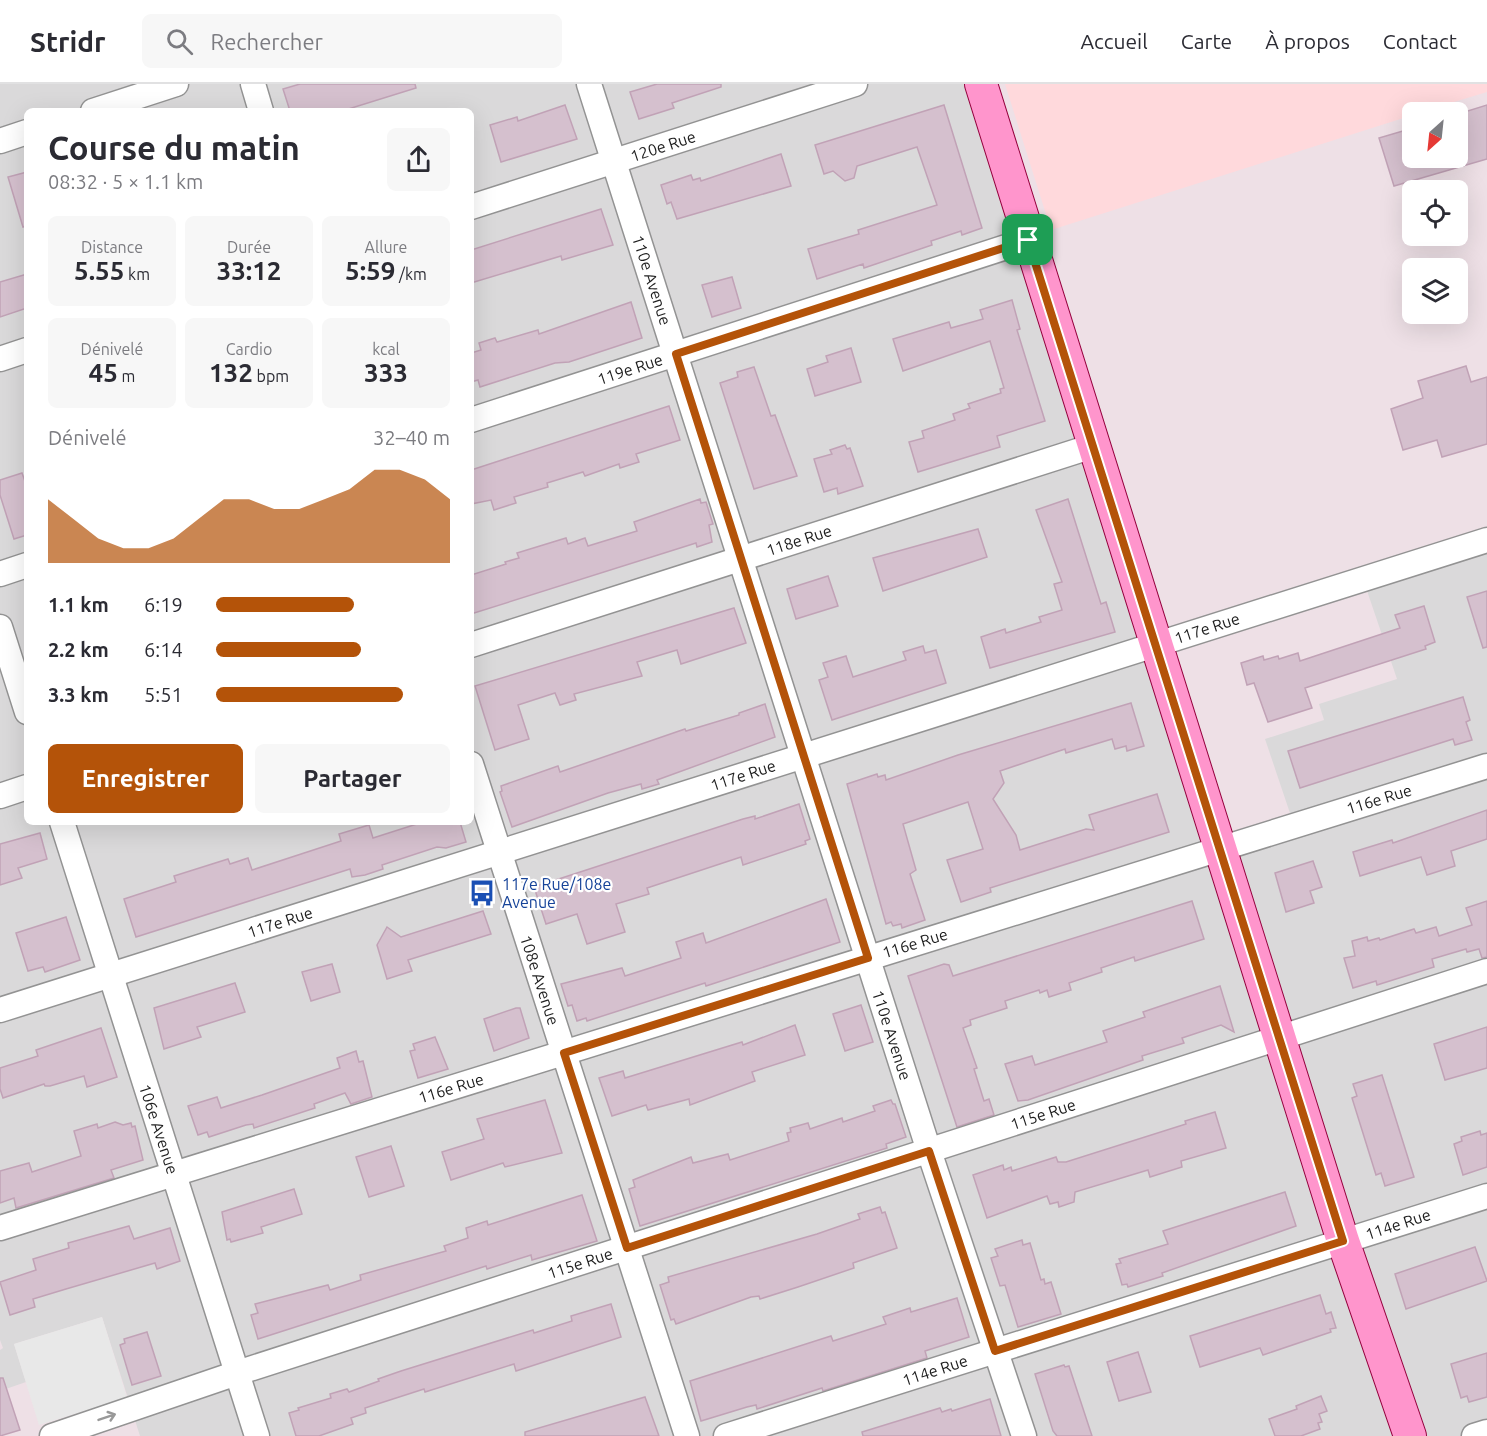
<!DOCTYPE html>
<html lang="fr">
<meta charset="utf-8">
<style>
body{margin:0;font-family:Ubuntu,sans-serif;background:#f7f7f7;color:#2b2b33;height:100vh;display:flex;flex-direction:column;font-size:22px;white-space:nowrap}
*{box-sizing:border-box;margin:0}
p{font-size:20px;color:#7c7c81}
.icon{flex:none;width:33px;height:33px;fill:none;stroke:currentColor;stroke-width:2;stroke-linecap:round;stroke-linejoin:round}
.map{position:relative;flex:1;overflow:hidden}
.side{position:absolute;left:24px;top:24px;width:450px;height:717px;display:flex;flex-direction:column;background:#fff;border-radius:9px;box-shadow:0 6px 24px #0002}
.side>*{flex:none}
.needle{width:39px;rotate:207deg}
.fabs{position:absolute;left:1402px;top:18px;display:grid;gap:12px}
.fabs a{display:grid;place-items:center;width:66px;height:66px;border-radius:9px;background:#fff;box-shadow:0 6px 24px #0002;font-size:30px}
.pin{position:absolute;display:grid;place-items:center;width:51px;height:51px;color:#fff;margin:-26px;border-radius:12px;box-shadow:0 3px 9px #0006}
.round{display:grid;place-items:center;flex:none;width:63px;height:63px;border-radius:9px;background:#f7f7f7}
.overview{display:flex;align-items:center;justify-content:space-between;height:102px;padding:0 24px}
h1{font-size:33px;font-weight:700;line-height:45px}
.metrics{display:grid;grid-template-columns:repeat(3,1fr);gap:9px;height:102px;padding:6px 24px}
.metrics div{display:grid;align-content:center;border-radius:9px;background:#f7f7f7;text-align:center}
.metrics b{font-size:26px;font-weight:700}
.metrics small{font-size:16px;font-weight:400}
.metrics p{font-size:16px}
.chart{height:168px;padding:12px 24px}
.chart p{display:flex;justify-content:space-between}
.chart svg{width:100%;height:108px;margin-top:6px;fill:#b45309;opacity:.7}
.cta{display:flex;gap:12px;margin-top:auto;padding:12px 24px}
.cta a{flex:1;height:69px;border-radius:9px;background:#b45309;color:#fff;font-size:24px;font-weight:700;line-height:69px;text-align:center}
.cta a+a{background:#f7f7f7;color:#2b2b33}
ul{padding:0 24px;list-style:none;font-size:20px}
li{display:grid;grid-template-columns:96px 72px 1fr;align-items:center;height:45px}
li i{height:15px;border-radius:8px;background:#b45309}
header{display:flex;align-items:center;gap:36px;box-sizing:border-box;height:84px;padding:0 30px;background:#fff;border-bottom:2px solid #e1e1e2}
header strong{font-size:28px}
nav{display:flex;gap:33px;margin-inline-start:auto;font-size:21px}
.search{width:420px;height:54px;background:#f7f7f7;display:flex;align-items:center;gap:15px;box-sizing:border-box;padding:0 21px;border-radius:9px;color:#7c7c81;font-size:22px}
.map>svg:first-child{display:block}
.residential{fill:#dad9da;fill-rule:evenodd}
.education{fill:#ffd9dc}
.parking{fill:#e8e8e8}
.building{fill:#d5c0ce;stroke:#c1a2b6;stroke-width:1.5}
.lines{fill:none;stroke-linecap:round;stroke-linejoin:round}
.minor-casing{stroke:#939393;stroke-width:27}
.major-casing{stroke:#94003d;stroke-width:34}
.minor{stroke:#fff;stroke-width:24}
.major{stroke:#ff95cc;stroke-width:32}
.oneway{stroke:#999}
.route-casing{stroke:#fff;stroke-width:12}
.route{stroke:#b45309;stroke-width:8}
.labels{text-anchor:middle;stroke-width:4.5;stroke-linejoin:round;paint-order:stroke}
.street-label{font-size:16px;fill:#1c1c1c;stroke:#fff}
.transit-label{font-size:16px;fill:#164399;stroke:#fff;text-anchor:start}
</style>
<header>
<strong>Stridr</strong>
<div class="search"><svg class="icon" aria-label="search" viewBox="0 0 24 24"><circle cx="10" cy="10" r="6"/><path d="M15 15l6 6"/></svg>Rechercher</div>
<nav><a>Accueil</a><a>Carte</a><a>À propos</a><a>Contact</a></nav>
</header>
<div class="map">
<svg width="1487" height="1352" viewBox="0 0 1487 1352">
<rect width="100%" height="100%" fill="#eee0e6"/>
<!-- residential -->
<path class="residential" d="M0,0h981l239,765 74,-24 -29,-86 59,-19 -5,-16 78,-25 -34,-100 124,-39v896h-1347l-38,-119 -88,27 12,38 -26,9v-41l3,-2 -3,-8zM27,27h444v711h-444z"/>
<!-- education -->
<path class="education" d="M1005,0h482v8l-66,20h-8v3l-362,115z"/>
<!-- parking -->
<path class="parking" d="M102,1233l25,81 -88,27 -25,-81z"/>
<!-- building -->
<g class="building">
<path d="M300,0h115l1,4 -74,23h-52l-7,-22z"/>
<path d="M657,0h64v3l-49,16 2,5 -35,11 -9,-27z"/>
<path d="M565,21l12,34 -76,23 -11,-37 27,-8 1,4z"/>
<path d="M944,21l38,123 -20,7 -1,-4 -30,10 1,4 -68,23 -1,-4 -46,15 -9,-30 51,-15 -1,-4 79,-25 -20,-58 -60,19 -3,12 -9,3 -12,-10 -9,3 -9,-29z"/>
<path d="M1487,21v54l-93,27 -15,-48 34,-10v30h45v-44z"/>
<path d="M781,70l10,32 -114,33 -6,-17 -4,2 -6,-19 30,-10 2,5 7,-2 1,3z"/>
<path d="M27,88v54l-4,1 -15,-50z"/>
<path d="M601,125l12,36 -51,15 -1,-4 -90,27v-33z"/>
<path d="M27,190v34l-27,9v-35z"/>
<path d="M732,193l9,31 -29,9 -10,-32z"/>
<path d="M1012,216l8,29 -3,1 28,91 -48,15 3,11 -82,25 -9,-30 15,-4 -2,-7 33,-11 -2,-6 17,-6 -2,-4 33,-11 -1,-4 4,-1 -14,-47 -87,30 -10,-32 56,-17 2,6 32,-9 -3,-9z"/>
<path d="M631,218l11,36 -73,24 -14,1 -75,24 -2,-7 -7,2v-29l10,-3 -2,-7 16,-5 2,4 41,-12 1,4z"/>
<path d="M851,264l10,34 -46,14 -8,-27 21,-7 -2,-6z"/>
<path d="M1466,282l5,16 16,-5v67l-45,13 -5,-17 -34,10 -12,-41 32,-11 -5,-17z"/>
<path d="M754,283l17,49 4,-1 22,61 -43,13 -34,-106 18,-6 -1,-5z"/>
<path d="M669,322l11,34 -44,14 3,8 -19,6 -1,-4 -34,12 -2,-4 -36,11 1,4 -34,10 2,6 -22,7 -3,-10 -20,4v-34z"/>
<path d="M845,361l2,4 3,-1 13,38 -25,8 -1,-6 -13,4 -10,-33 18,-5 -2,-4z"/>
<path d="M22,389l5,14v48l-13,4 -14,-44v-15z"/>
<path d="M700,415l1,4 5,-1 7,22 -4,1 3,17 -15,5 -1,-4 -225,71v-39l35,-11 -1,-2 14,-4 -2,-5 49,-15 2,6 17,-6 3,8 49,-15 -3,-9z"/>
<path d="M1068,415l33,105 5,-2 9,30 -125,36 -9,-31 24,-8 1,4 35,-11 -2,-5 23,-7 -8,-26 8,-2 -26,-72z"/>
<path d="M978,445l9,28 -104,34 -10,-33z"/>
<path d="M828,492l10,30 -42,13 -9,-30z"/>
<path d="M1487,507v56l-4,1 -16,-51z"/>
<path d="M1424,522l11,36 -10,4 1,3 -121,39 7,20 -44,14 -14,-39 -7,2 -6,-22 22,-7 1,4 14,-4 1,3 19,-6 2,8 100,-33 -5,-13z"/>
<path d="M734,524l12,35 -65,21 -4,-14 -40,12 5,14 -68,18 2,6 -16,5 -5,-12 -37,12 11,34 -34,11 -20,-64z"/>
<path d="M923,562l2,7 11,-3 10,33 -114,37 -13,-40 9,-3 -5,-14 23,-7 7,21 53,-17 -3,-8z"/>
<path d="M1463,613l7,23 -4,2 6,18 -17,5 -2,-6 -153,49 -12,-37z"/>
<path d="M1131,619l13,43 -17,5 -1,-5 -11,3 -3,-10 -46,14 -1,-4 -65,22 4,12 -11,16 23,36 4,15 66,-21 8,1 -5,-15 68,-21 12,38 -179,56 1,4 -30,10 -14,-42 36,-11 -15,-47 -65,22 13,46 -6,4 15,46 -23,8 -1,-4 -8,2 -2,-4 -5,2 -39,-140 30,-10 1,3 7,-2 1,5 72,-25z"/>
<path d="M765,620l10,33 -118,43 2,4 -17,5 -1,-5 -33,9 -96,34 -12,-35 2,-1 -1,-5 57,-20 2,6 125,-43 1,2 53,-16v-2z"/>
<path d="M799,720l11,35 -5,2 1,3 -63,21 -2,-8 -94,31 2,6 -33,10 9,28 -38,12 -10,-30 -31,10 -12,-37 209,-68 12,-3v3z"/>
<path d="M1487,726v29l-36,12 4,15 -28,9 -6,-18 -61,19 -7,-24 39,-12 1,3z"/>
<path d="M423,738h37l6,20 -20,6 -9,-1 -55,18 1,4 -18,6 -13,2 -2,-8 -214,68 -12,-38 52,-17 -2,-6 54,-17 2,5 18,-6 4,12 89,-29 -2,-7 30,-9 4,13z"/>
<path d="M40,749l7,26 -29,9 4,10 -22,7v-41z"/>
<path d="M1313,777l9,26 -12,4 4,12 -28,9 -11,-39z"/>
<path d="M826,815l14,43 -134,44 -1,-3 -118,38 -1,-3 -9,3 -5,-16 -4,1 -7,-22 61,-16 3,8 56,-18 -5,-16 27,-9 3,10z"/>
<path d="M1192,817l12,38 -69,22 -1,-4 -33,11 1,4 -33,11 2,7 -22,7 -2,-7 -7,3 -1,-3 -34,11 2,7 -37,12 1,5 -8,3 14,40 -3,1 10,32 5,-2 5,16 -37,12 -49,-151 36,-12 5,1 4,11z"/>
<path d="M1487,817v56l-5,1 -3,-9 -12,3 -1,-3 -34,10 2,8 -57,18 -1,-4 -23,7 -9,-30 11,-2 -3,-15 15,-4 1,4 11,-3 1,2 34,-11 2,4 20,-6 3,9 33,-11 -6,-17z"/>
<path d="M483,827l8,23 -83,26 4,11 -25,8 -10,-34 10,-18 14,10z"/>
<path d="M66,833l14,43 -35,12 -2,-5 -15,4 -12,-38z"/>
<path d="M332,880l8,28 -29,9 -9,-29z"/>
<path d="M235,899l10,29 -48,15 4,10 -37,12 -10,-41z"/>
<path d="M1220,902l14,46 -13,-7 -39,13 2,5 -42,13 1,4 -115,40 -10,1 -13,-37 27,-8 3,9 72,-23 -4,-11 42,-14 -2,-5z"/>
<path d="M861,921l12,37 -28,9 -12,-37z"/>
<path d="M516,924h4l9,30 -35,13 -10,-32z"/>
<path d="M795,941l10,30 -53,17 3,9 -65,24 -1,-6 -41,11 -2,-5 -34,11 -13,-38 24,-7 2,7 117,-36 1,3z"/>
<path d="M1487,943v41l-42,12 -11,-36z"/>
<path d="M101,944l16,49 -30,10 -3,-11 -34,10h-5l-1,-2 -41,14 -3,-9v-21l38,-12 -2,-6z"/>
<path d="M435,953l13,32 -30,9 -8,-27 5,-1 -2,-6z"/>
<path d="M356,967l3,11 4,-1 9,36 -21,7 -6,-11 -31,11 1,4 -61,20 -1,-4 -7,1 -37,12 -2,-5 -9,3 -10,-29 29,-9 4,11 41,-13 78,-27 -3,-10z"/>
<path d="M1382,991l32,102 -29,9 -4,-13 -5,2 -24,-77 5,-2 -4,-12z"/>
<path d="M545,1016l17,53 -57,14 -2,-4 -52,17 -9,-28 42,-13 -7,-20z"/>
<path d="M891,1016l2,4h2l11,33 -20,7 1,4 -247,78 -11,-37 6,-2 -2,-7 58,-23 2,6 35,-9 2,6 59,-19 -2,-8 4,-1 -1,-4 18,-5 2,6 32,-11 1,4 32,-11 -2,-5z"/>
<path d="M1215,1028l11,36 -45,13 1,6 -32,10 -2,-7 -73,22 -1,10 -15,5 -1,-5 -8,2 -3,-8 -60,22 -14,-43 30,-10 1,5 7,-3 1,4 44,-14 2,5h8l120,-38 -1,-3z"/>
<path d="M115,1038l8,3 8,-2 1,4 3,-1 8,34 -32,10 3,8 -98,30 -2,-10 -14,5v-32l29,-8 3,9 49,-16 -7,-25 23,-7 1,4z"/>
<path d="M1480,1047l1,4 6,-2v34l-24,8 -9,-31 8,-3 -1,-4z"/>
<path d="M391,1062l13,40 -35,11 -13,-40z"/>
<path d="M294,1105l8,25 -41,13 2,6 -32,9 -1,-3 -3,1 -5,-28z"/>
<path d="M1285,1108l11,34 -134,47 1,3 -35,11 -1,-3 -5,1 -6,-21 5,-1 -2,-4 49,-15 -5,-13z"/>
<path d="M582,1111l15,46 -65,19 -1,-5 -44,14 -1,-3 -228,73 -7,-24 7,-2 -3,-9 73,-19 2,5 31,-10 -1,-5 86,-24 -2,-5 24,-8 -2,-10 21,-7 1,4z"/>
<path d="M880,1123l2,6 3,-1 12,36 -44,15 1,5 -56,19 -38,12 -1,-3 -8,1 -75,27 -2,-5 -3,1 -11,-35 9,-3 -1,-5 149,-43 43,-15 -2,-5z"/>
<path d="M129,1142l5,13 36,-11 10,33 -23,8 -2,-6 -89,26 -33,10 2,8 -25,8 -10,-33 36,-12 -3,-11 36,-11 -1,-5z"/>
<path d="M1022,1156l1,5 7,-2 11,37 3,-1 1,5 6,-2 10,32 -43,13 -13,-42 -5,1 -9,-28 7,-2 -3,-7z"/>
<path d="M1475,1163l12,34 -81,28 -11,-35z"/>
<path d="M1320,1211l6,19 5,-2 5,16 -6,1 1,3 -68,23 -3,-7 -60,19 -10,-31z"/>
<path d="M957,1214l12,39 -44,14 2,7 -104,33 -1,-3 -65,21 -1,-4 -9,2 -46,14 -11,-40 141,-45 2,5 53,-17 -3,-7 27,-9 1,4z"/>
<path d="M611,1220l10,33 -105,34 -2,-7 -89,28 -1,-3 -59,19 1,5 -15,5 2,6 -34,12h-23l-7,-23 10,-3 -1,-2 33,-10 -1,-4 17,-5 2,3 30,-11 -1,-2 23,-8 132,-41 1,3 38,-12 -1,-5z"/>
<path d="M147,1248l14,44 -29,9 -12,-40 5,-2 -1,-4z"/>
<path d="M1138,1268l13,40 -32,9 -12,-39z"/>
<path d="M1487,1269v44l-18,5 -2,-6 -6,2 -10,-34z"/>
<path d="M1064,1281l1,2 4,-1 23,70h-35l-4,-5 -18,-57z"/>
<path d="M0,1294h3l17,52 -20,6z"/>
<path d="M1321,1312l6,15 -8,3 3,8 -4,1 2,6 -19,7h-26l-6,-17 28,-10 -1,-3z"/>
<path d="M645,1313l14,39h-134v-4z"/>
<path d="M990,1315l11,37h-138l-1,-4 78,-24 2,4 9,-3 1,2z"/>
</g>
<g class="lines">
<!-- minor casing -->
<g class="minor-casing">
<g id="minor">
<path d="M253,0l8,27"/>
<path d="M589,0l340,1067 95,285"/>
<path d="M93,27l83,-27"/>
<path d="M0,57l27,-9"/>
<path d="M471,123l384,-123"/>
<path d="M0,275l27,-9"/>
<path d="M471,336l557,-180"/>
<path d="M0,490l27,-9"/>
<path d="M0,543l27,85"/>
<path d="M471,561l622,-199"/>
<path d="M471,680l216,672"/>
<path d="M0,712l27,-9"/>
<path d="M62,738l195,614"/>
<path d="M0,926l1487,-470"/>
<path d="M0,1144l1487,-462"/>
<path d="M52,1352l185,-63 1250,-402"/>
<path d="M726,1352l761,-240"/>
<path d="M1474,1352l13,-4"/>
</g>
</g>
<!-- major casing -->
<g class="major-casing">
<path id="major" d="M981,0l362,1157 67,195"/>
</g>
<!-- minor -->
<use href="#minor" class="minor"/>
<!-- major -->
<use href="#major" class="major"/>
</g>
<!-- one-way arrows -->
<defs><path id="oneway-shaft" d="M-6 0H5M1.5-3L5.5 0L1.5 3" fill="none" stroke-width="1.6" stroke-linecap="round" stroke-linejoin="round" transform="scale(1.5)"/></defs>
<use class="oneway" href="#oneway-shaft" transform="translate(107 1333) rotate(-19)"/>
<g class="lines">
<!-- route casing -->
<g class="route-casing">
<path id="route" d="M1028,156l315,1001 -348,110 -66,-200 -302,97 -63,-195 304,-95 -192,-604z"/>
</g>
<!-- route -->
<use href="#route" class="route"/>
</g>
<!-- icons -->
<defs>
<g id="bus-bare" transform="scale(2.07)"><path d="M-5-6H5V4H4V6H2V4H-2V6H-4V4H-5ZM-3.5-4V0h7V-4ZM-3.5 1.2v1.5H-2V1.2ZM2 1.2v1.5H3.5V1.2Z" fill="#1a4fb4" stroke="#fff" stroke-width="2.5" paint-order="stroke"/></g>
</defs>
<g fill-rule="evenodd">
<use href="#bus-bare" x="482" y="809"/>
</g>
<g class="labels">
<!-- street labels -->
<g class="street-label">
<text transform="translate(663 62) rotate(-18)" y="6">120e Rue</text>
<text transform="translate(652 196) rotate(72)" y="6">110e Avenue</text>
<text transform="translate(630 285) rotate(-18)" y="6">119e Rue</text>
<text transform="translate(799 456) rotate(-18)" y="6">118e Rue</text>
<text transform="translate(1207 544) rotate(-18)" y="6">117e Rue</text>
<text transform="translate(743 691) rotate(-18)" y="6">117e Rue</text>
<text transform="translate(1379 715) rotate(-17)" y="6">116e Rue</text>
<text transform="translate(280 838) rotate(-18)" y="6">117e Rue</text>
<text transform="translate(915 859) rotate(-17)" y="6">116e Rue</text>
<text transform="translate(540 896) rotate(72)" y="6">108e Avenue</text>
<text transform="translate(892 951) rotate(72)" y="6">110e Avenue</text>
<text transform="translate(451 1004) rotate(-17)" y="6">116e Rue</text>
<text transform="translate(1043 1030) rotate(-18)" y="6">115e Rue</text>
<text transform="translate(159 1045) rotate(72)" y="6">106e Avenue</text>
<text transform="translate(1398 1140) rotate(-18)" y="6">114e Rue</text>
<text transform="translate(580 1179) rotate(-18)" y="6">115e Rue</text>
<text transform="translate(935 1286) rotate(-18)" y="6">114e Rue</text>
</g>
<!-- transit labels -->
<g class="transit-label">
<text x="502" y="806">117e Rue/108e<tspan x="502" dy="18">Avenue</tspan></text>
</g>
</g>
</svg>
<div class="fabs">
<a><svg class="needle" viewBox="-14 -14 28 28"><path d="M0-13l5 13h-10z" fill="#e53935"/><path d="M0 13l5-13h-10z" fill="#7c7c81"/></svg></a>
<a><svg class="icon" aria-label="locate" viewBox="0 0 24 24"><circle cx="12" cy="12" r="6"/><path d="M12 2v4M12 18v4M2 12h4M18 12h4"/></svg></a>
<a><svg class="icon" aria-label="layers" viewBox="0 0 24 24"><path d="M12 4l9 5-9 5-9-5zM3 14l9 5 9-5"/></svg></a>
</div>
<div class="pin" style="left:1028px;top:156px;background:#1e9e55"><svg class="icon" aria-label="arrive" viewBox="0 0 24 24"><path d="M6 21V4h12l-3 4 3 4H6"/></svg></div>
<section class="side">
<div class="overview"><div><h1>Course du matin</h1><p>08:32 · 5 × 1.1 km</p></div><a class="round"><svg class="icon" aria-label="share" viewBox="0 0 24 24"><path d="M12 15V3M7 8l5-5 5 5M5 13v7h14v-7"/></svg></a></div>
<div class="metrics">
<div><p>Distance</p><b>5.55<small> km</small></b></div>
<div><p>Durée</p><b>33:12</b></div>
<div><p>Allure</p><b>5:59<small> /km</small></b></div>
</div>
<div class="metrics">
<div><p>Dénivelé</p><b>45<small> m</small></b></div>
<div><p>Cardio</p><b>132<small> bpm</small></b></div>
<div><p>kcal</p><b>333</b></div>
</div>
<div class="chart"><p><span>Dénivelé</span>32–40 m</p>
<svg viewBox="0 0 160 44" preserveAspectRatio="none"><path d="M0 44V18L10 26L20 34L30 38L40 38L50 34L60 26L70 18L80 18L90 22L100 22L110 18L120 14L130 6L140 6L150 10L160 18V44z"/></svg>
</div>
<ul>
<li><b>1.1 km</b>6:19<i style="width:59%"></i></li>
<li><b>2.2 km</b>6:14<i style="width:62%"></i></li>
<li><b>3.3 km</b>5:51<i style="width:80%"></i></li>
</ul>
<div class="cta"><a>Enregistrer</a><a>Partager</a></div>
</section>
</div>
